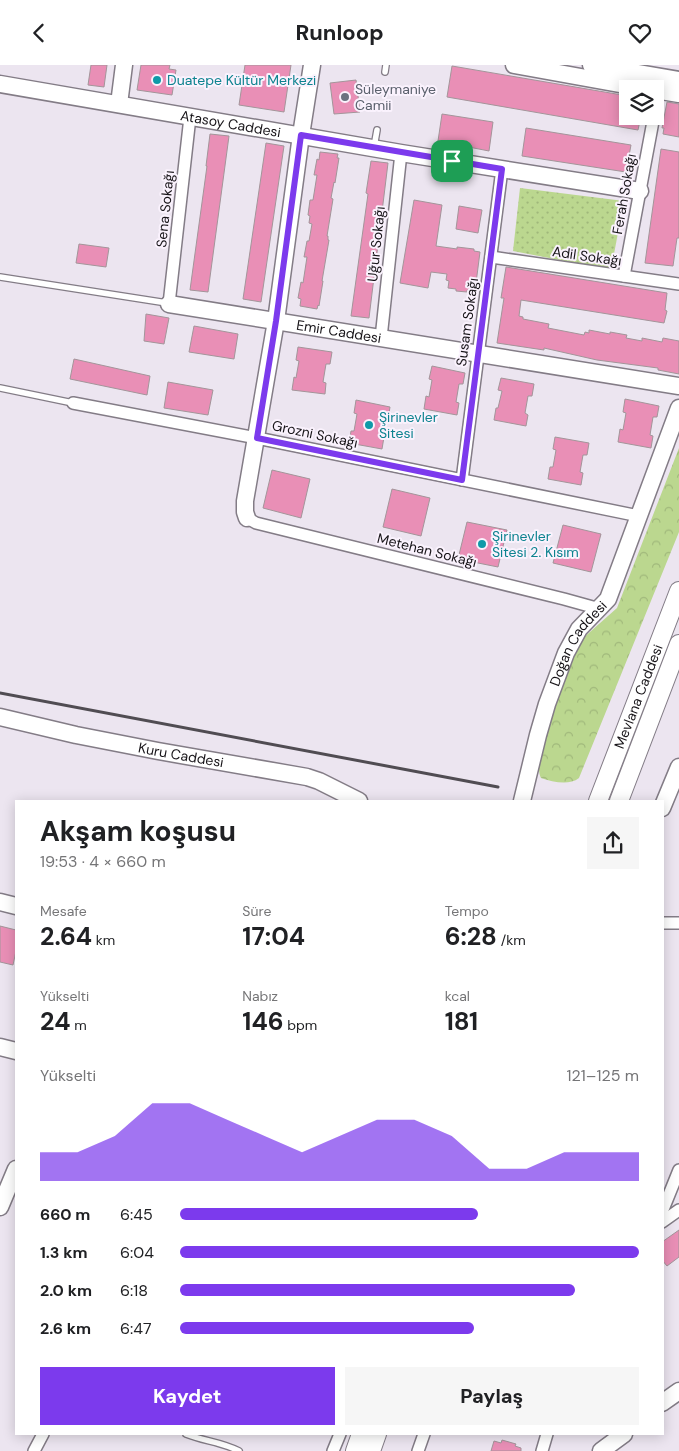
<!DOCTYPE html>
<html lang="tr">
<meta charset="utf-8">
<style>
body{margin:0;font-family:"DM Sans",sans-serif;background:#f6f6f6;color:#202124;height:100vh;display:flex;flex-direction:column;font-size:19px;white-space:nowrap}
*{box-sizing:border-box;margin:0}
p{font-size:16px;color:#757577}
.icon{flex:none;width:28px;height:28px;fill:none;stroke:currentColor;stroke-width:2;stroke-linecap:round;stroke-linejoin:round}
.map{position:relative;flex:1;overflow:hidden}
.side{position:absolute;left:15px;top:735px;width:649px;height:635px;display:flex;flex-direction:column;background:#fff;border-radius:0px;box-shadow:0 2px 12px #0003}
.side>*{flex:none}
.fabs{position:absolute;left:619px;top:15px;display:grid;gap:10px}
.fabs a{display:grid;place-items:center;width:45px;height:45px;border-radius:0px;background:#fff;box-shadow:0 2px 12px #0003;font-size:25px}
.pin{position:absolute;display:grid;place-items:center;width:42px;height:42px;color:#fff;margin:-21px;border-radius:10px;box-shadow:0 2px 8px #0006}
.round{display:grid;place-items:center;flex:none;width:52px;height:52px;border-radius:0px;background:#f6f6f6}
.head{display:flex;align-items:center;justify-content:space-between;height:85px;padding:0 25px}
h1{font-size:28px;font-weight:700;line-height:38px}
.stats{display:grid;grid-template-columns:repeat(3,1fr);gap:8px;height:85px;padding:5px 25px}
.stats div{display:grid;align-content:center}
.stats b{font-size:25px;font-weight:700}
.stats small{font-size:14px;font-weight:400}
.stats p{font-size:14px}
.chart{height:140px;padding:10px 25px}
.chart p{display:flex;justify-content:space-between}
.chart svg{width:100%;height:90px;margin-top:5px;fill:#7c3aed;opacity:.7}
.button{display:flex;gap:10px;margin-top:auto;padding:10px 25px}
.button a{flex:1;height:58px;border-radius:0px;background:#7c3aed;color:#fff;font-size:20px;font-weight:700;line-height:58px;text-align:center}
.button a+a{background:#f6f6f6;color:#202124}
ul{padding:0 25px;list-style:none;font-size:16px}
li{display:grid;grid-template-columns:80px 60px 1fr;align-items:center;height:38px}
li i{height:12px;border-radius:6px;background:#7c3aed}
header{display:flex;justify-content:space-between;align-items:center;height:65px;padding:0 25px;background:#fff;font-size:22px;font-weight:700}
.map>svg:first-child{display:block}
.forest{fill:url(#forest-crowns)}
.park{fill:url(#park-dots)}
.building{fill:#e98fb6;stroke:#a3959a}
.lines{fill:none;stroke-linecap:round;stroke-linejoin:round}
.lane-casing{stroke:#837c86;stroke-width:8}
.street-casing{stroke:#837c86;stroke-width:14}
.secondary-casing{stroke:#837c86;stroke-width:19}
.primary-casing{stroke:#837c86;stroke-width:20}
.lane{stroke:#fff;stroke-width:5.5}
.street{stroke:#fff;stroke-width:11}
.secondary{stroke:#fff;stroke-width:16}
.primary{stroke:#fff;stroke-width:18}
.rail{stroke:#504c52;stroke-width:3}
.route-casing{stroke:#fff;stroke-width:10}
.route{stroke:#7c3aed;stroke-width:6}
.culture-dot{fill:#0f9aa8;stroke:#faf2fd;stroke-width:2}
.worship-dot{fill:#6b7280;stroke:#faf2fd;stroke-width:2}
.labels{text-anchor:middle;stroke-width:4;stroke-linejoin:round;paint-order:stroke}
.culture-label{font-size:14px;fill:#0d838f;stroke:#faf2fd;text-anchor:start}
.worship-label{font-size:14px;fill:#5b616d;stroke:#faf2fd;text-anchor:start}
.street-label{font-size:14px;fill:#171418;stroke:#faf2fd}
</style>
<header><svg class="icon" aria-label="back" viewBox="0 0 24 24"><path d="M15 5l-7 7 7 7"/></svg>Runloop<svg class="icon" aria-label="heart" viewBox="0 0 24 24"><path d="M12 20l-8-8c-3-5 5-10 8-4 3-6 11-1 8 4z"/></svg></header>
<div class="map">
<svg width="679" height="1386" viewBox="0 0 679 1386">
<defs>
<pattern id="forest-crowns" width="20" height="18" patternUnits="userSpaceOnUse" patternTransform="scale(1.25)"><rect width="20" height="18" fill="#bbd78f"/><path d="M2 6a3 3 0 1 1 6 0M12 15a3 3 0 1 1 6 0" fill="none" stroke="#a0b87b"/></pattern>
<pattern id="park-dots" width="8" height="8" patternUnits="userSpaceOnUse" patternTransform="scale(1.25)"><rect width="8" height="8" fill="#bbd78f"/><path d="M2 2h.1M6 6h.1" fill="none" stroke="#a0b87b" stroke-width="1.8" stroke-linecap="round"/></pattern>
</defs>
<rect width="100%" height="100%" fill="#ece5f0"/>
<!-- forest -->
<path class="forest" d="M679,383v84l-100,246c-10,8 -26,4 -38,0 -11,-19 27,-107 35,-130l6,-9 35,-31z"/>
<!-- park -->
<path class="park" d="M520,123l104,13 -13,69 -98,-19z"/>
<!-- building -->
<g class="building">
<path d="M91,0h16l-3,22 -16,-2z"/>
<path d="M141,0h29l-1,4 7,1 -4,25 -35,-5z"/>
<path d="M245,0h46l-7,47 -45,-7z"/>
<path d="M452,1l176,30v20h13l-3,14 -191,-33z"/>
<path d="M356,15l4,32 -26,2 -4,-31z"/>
<path d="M667,37l12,2v33l-16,-3 1,-6h-2z"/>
<path d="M442,49l51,8 -4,29 -51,-10z"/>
<path d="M526,63l105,17 -5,27 -104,-16z"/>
<path d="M210,69l19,2 -21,156 -18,-2 17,-124h-1z"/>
<path d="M266,78l18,3 -23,156 -18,-3z"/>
<path d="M661,84l18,3v86h-2l-4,28 -28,-3z"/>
<path d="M320,87l18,2 -1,4h2l-4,25 -1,-1 -3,16 2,1 -6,37h1v4h1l-7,41h1l-4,25 -1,-1 -1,4 -17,-3 1,-7 -3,-1 3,-16 2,1 4,-26h-3l3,-16h2l3,-17 -3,-1 1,-7 -2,-1 2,-15h3l4,-25h-3l3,-16 2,1z"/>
<path d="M371,96l17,2 -19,155 -18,-2 17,-122 -2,-1z"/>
<path d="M414,135l28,5 -6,41 21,3v-2l17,2v2l6,1 -5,39 -8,-1v2l-11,-1v-2l-8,-1 1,-7 -3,-1 1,-6 -16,-2 -3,16 -28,-5z"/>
<path d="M459,141l23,4 -4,23 -22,-4z"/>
<path d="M79,179l30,4 -3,19 -30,-4z"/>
<path d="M506,202l161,26 -2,17 2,1 -3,12 -143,-23 -2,16 4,1v2l26,5 -1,4 36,7 1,-3 4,1v-3l21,4v-2l17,3 -1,3 16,3v-3l20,4 1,-4 16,3v33l-21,-4v-2l-61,-8 -53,-12v2l-47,-7 7,-45h-3z"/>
<path d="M146,249l23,4 -5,26 -20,-3z"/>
<path d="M194,261l44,8 -4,25 -45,-7z"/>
<path d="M298,282l34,5 -2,12h-4l-3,18 3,1 -1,11 -33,-4 2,-13 2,1 3,-17 -3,-1z"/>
<path d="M74,294l76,17 -3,19 -77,-16z"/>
<path d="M432,301l33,7 -2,11h-4l-3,18 3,1 -2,12 -33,-6 2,-13 3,1 3,-17 -3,-1z"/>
<path d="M501,313l33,6 -2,12h-4l-3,17 3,2 -2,11 -32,-6 2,-12h2l4,-17 -4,-1z"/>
<path d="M168,317l45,8 -5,25 -44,-7z"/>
<path d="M625,334l34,7 -2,11h-4l-3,18 3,1 -2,12 -33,-6 2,-13 3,1 3,-17 -3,-1z"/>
<path d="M356,335l34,7 -2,12 -4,-1 -3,18 3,1 -2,12 -33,-6 2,-12h3l3,-17 -3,-1z"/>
<path d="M555,372l34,6 -2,12h-4l-3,17 3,1 -2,12 -33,-6 2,-12h3l3,-17 -3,-1z"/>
<path d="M272,405l38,9 -9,39 -38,-10z"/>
<path d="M392,424l38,9 -9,38 -38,-9z"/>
<path d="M467,457l40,8 -9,37 -40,-8z"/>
<path d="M563,460l38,9 -10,38 -38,-9z"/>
<path d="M0,861l16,4v21l-3,14 -13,-3z"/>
<path d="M679,1165v27l-12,9 -5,-6v-18z"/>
<path d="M502,1375l14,4 -1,2 6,2v3h-30l3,-10 7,2z"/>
</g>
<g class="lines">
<!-- lane casing -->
<g class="lane-casing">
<g id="lane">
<path d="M385,7l1,-7"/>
<path d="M374,82l3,-17"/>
<path d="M0,212l167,26"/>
<path d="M0,323l73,15"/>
<path d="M186,1369c17,7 36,8 53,17"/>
</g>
</g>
<!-- street casing -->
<g class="street-casing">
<g id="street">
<path d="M655,46l5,-26"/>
<path d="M491,192l188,27"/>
<path d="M624,211l30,-160"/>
<path d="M169,239l21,-187"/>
<path d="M381,273l20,-185"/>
<path d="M73,338l184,35 382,78"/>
<path d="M462,415l40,-311"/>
<path d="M247,453l9,5 308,76 36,10"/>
<path d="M662,858h17"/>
<path d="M662,1147l17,-42"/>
<path d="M662,1157l17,-12"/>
<path d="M34,1386l9,-17"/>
<path d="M333,1386l7,-17"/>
<path d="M418,1386l6,-17"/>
<path d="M542,1386l5,-17"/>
</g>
</g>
<!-- secondary casing -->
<g class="secondary-casing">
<g id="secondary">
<path d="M514,0l133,24"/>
<path d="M591,0l88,15"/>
<path id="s1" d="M0,19l401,69 239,38"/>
<path d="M655,25l24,4"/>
<path d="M119,39l5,-39"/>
<path id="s2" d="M169,239l510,82"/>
<path d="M247,453l-2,-6v-11l31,-180 25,-186 11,-70"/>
<path id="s3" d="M0,652l76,18 82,16 149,26 12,4 40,20"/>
<path id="s4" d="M522,736l16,-66 9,-31 19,-51 13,-24 29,-30 71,-191"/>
<path d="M662,743l17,-41"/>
<path d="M0,837l16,4"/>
<path d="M0,982l16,4"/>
<path d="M0,1142l16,-38"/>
<path d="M662,1338l17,-12"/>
<path d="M601,1386l23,-17"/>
</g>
</g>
<!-- primary casing -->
<g class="primary-casing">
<g id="primary">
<path id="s5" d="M598,736l81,-210"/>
<path d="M619,736l60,-157"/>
<path d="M355,1386l6,-17"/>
<path d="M371,1386l6,-17"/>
</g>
</g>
<!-- lane -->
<use href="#lane" class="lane"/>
<!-- street -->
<use href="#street" class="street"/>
<!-- secondary -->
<use href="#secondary" class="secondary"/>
<!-- primary -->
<use href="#primary" class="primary"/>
<!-- rail -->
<path class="rail" d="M0,628l498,94"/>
</g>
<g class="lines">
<!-- route casing -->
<g class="route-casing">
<path id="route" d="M301,70l201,34 -40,311 -205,-42 19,-117z"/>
</g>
<!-- route -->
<use href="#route" class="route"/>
</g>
<!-- markers -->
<g class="culture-dot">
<circle cx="157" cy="15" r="5"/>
<circle cx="369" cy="360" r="5"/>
<circle cx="482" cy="479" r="5"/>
</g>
<circle class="worship-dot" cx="345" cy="32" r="5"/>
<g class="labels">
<!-- culture labels -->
<g class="culture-label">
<text x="167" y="20">Duatepe Kültür Merkezi</text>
<text x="379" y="357">Şirinevler<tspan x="379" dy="16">Sitesi</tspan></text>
<text x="492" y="476">Şirinevler<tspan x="492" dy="16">Sitesi 2. Kısım</tspan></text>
</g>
<!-- worship labels -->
<g class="worship-label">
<text x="355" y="29">Süleymaniye<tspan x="355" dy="16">Camii</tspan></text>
</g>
<!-- street labels -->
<g class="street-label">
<text dy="5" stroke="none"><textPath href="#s1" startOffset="234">Atasoy Caddesi</textPath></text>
<text transform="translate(624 129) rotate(-80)" y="5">Ferah Sokağı</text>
<text transform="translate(165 144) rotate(-84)" y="5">Sena Sokağı</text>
<text transform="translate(376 179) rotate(-84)" y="5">Uğur Sokağı</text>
<text transform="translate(587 191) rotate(8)" y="5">Adil Sokağı</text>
<text transform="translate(467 257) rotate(-82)" y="5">Susam Sokağı</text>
<text dy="5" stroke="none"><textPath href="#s2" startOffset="172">Emir Caddesi</textPath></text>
<text transform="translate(315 369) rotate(12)" y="5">Grozni Sokağı</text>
<text transform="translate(427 485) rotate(14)" y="5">Metehan Sokağı</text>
<text dy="5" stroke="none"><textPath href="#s4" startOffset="169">Doğan Caddesi</textPath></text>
<text dy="5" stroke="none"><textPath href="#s5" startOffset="112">Mevlana Caddesi</textPath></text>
<text dy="5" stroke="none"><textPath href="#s3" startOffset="185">Kuru Caddesi</textPath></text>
</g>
</g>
</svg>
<div class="fabs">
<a><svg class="icon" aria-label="layers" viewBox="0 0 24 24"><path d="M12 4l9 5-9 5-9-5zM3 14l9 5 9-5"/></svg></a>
</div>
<div class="pin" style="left:452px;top:96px;background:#1e9e55"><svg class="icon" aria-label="arrive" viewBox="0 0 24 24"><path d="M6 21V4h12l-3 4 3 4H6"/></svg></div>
<section class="side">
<div class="head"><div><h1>Akşam koşusu</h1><p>19:53 · 4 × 660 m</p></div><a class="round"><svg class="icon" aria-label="share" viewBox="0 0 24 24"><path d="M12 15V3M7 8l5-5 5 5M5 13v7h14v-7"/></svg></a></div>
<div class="stats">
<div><p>Mesafe</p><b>2.64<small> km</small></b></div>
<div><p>Süre</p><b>17:04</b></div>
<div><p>Tempo</p><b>6:28<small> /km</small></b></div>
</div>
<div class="stats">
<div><p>Yükselti</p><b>24<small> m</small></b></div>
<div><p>Nabız</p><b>146<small> bpm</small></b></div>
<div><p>kcal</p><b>181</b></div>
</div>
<div class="chart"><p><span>Yükselti</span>121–125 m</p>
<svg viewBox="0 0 160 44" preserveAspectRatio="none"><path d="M0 44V30L10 30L20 22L30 6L40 6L50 14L60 22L70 30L80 22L90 14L100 14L110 22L120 38L130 38L140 30L150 30L160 30V44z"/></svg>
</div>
<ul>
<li><b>660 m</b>6:45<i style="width:65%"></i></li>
<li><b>1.3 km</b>6:04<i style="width:100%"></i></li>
<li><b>2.0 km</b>6:18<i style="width:86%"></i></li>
<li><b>2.6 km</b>6:47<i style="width:64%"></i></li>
</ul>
<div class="button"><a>Kaydet</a><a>Paylaş</a></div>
</section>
</div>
